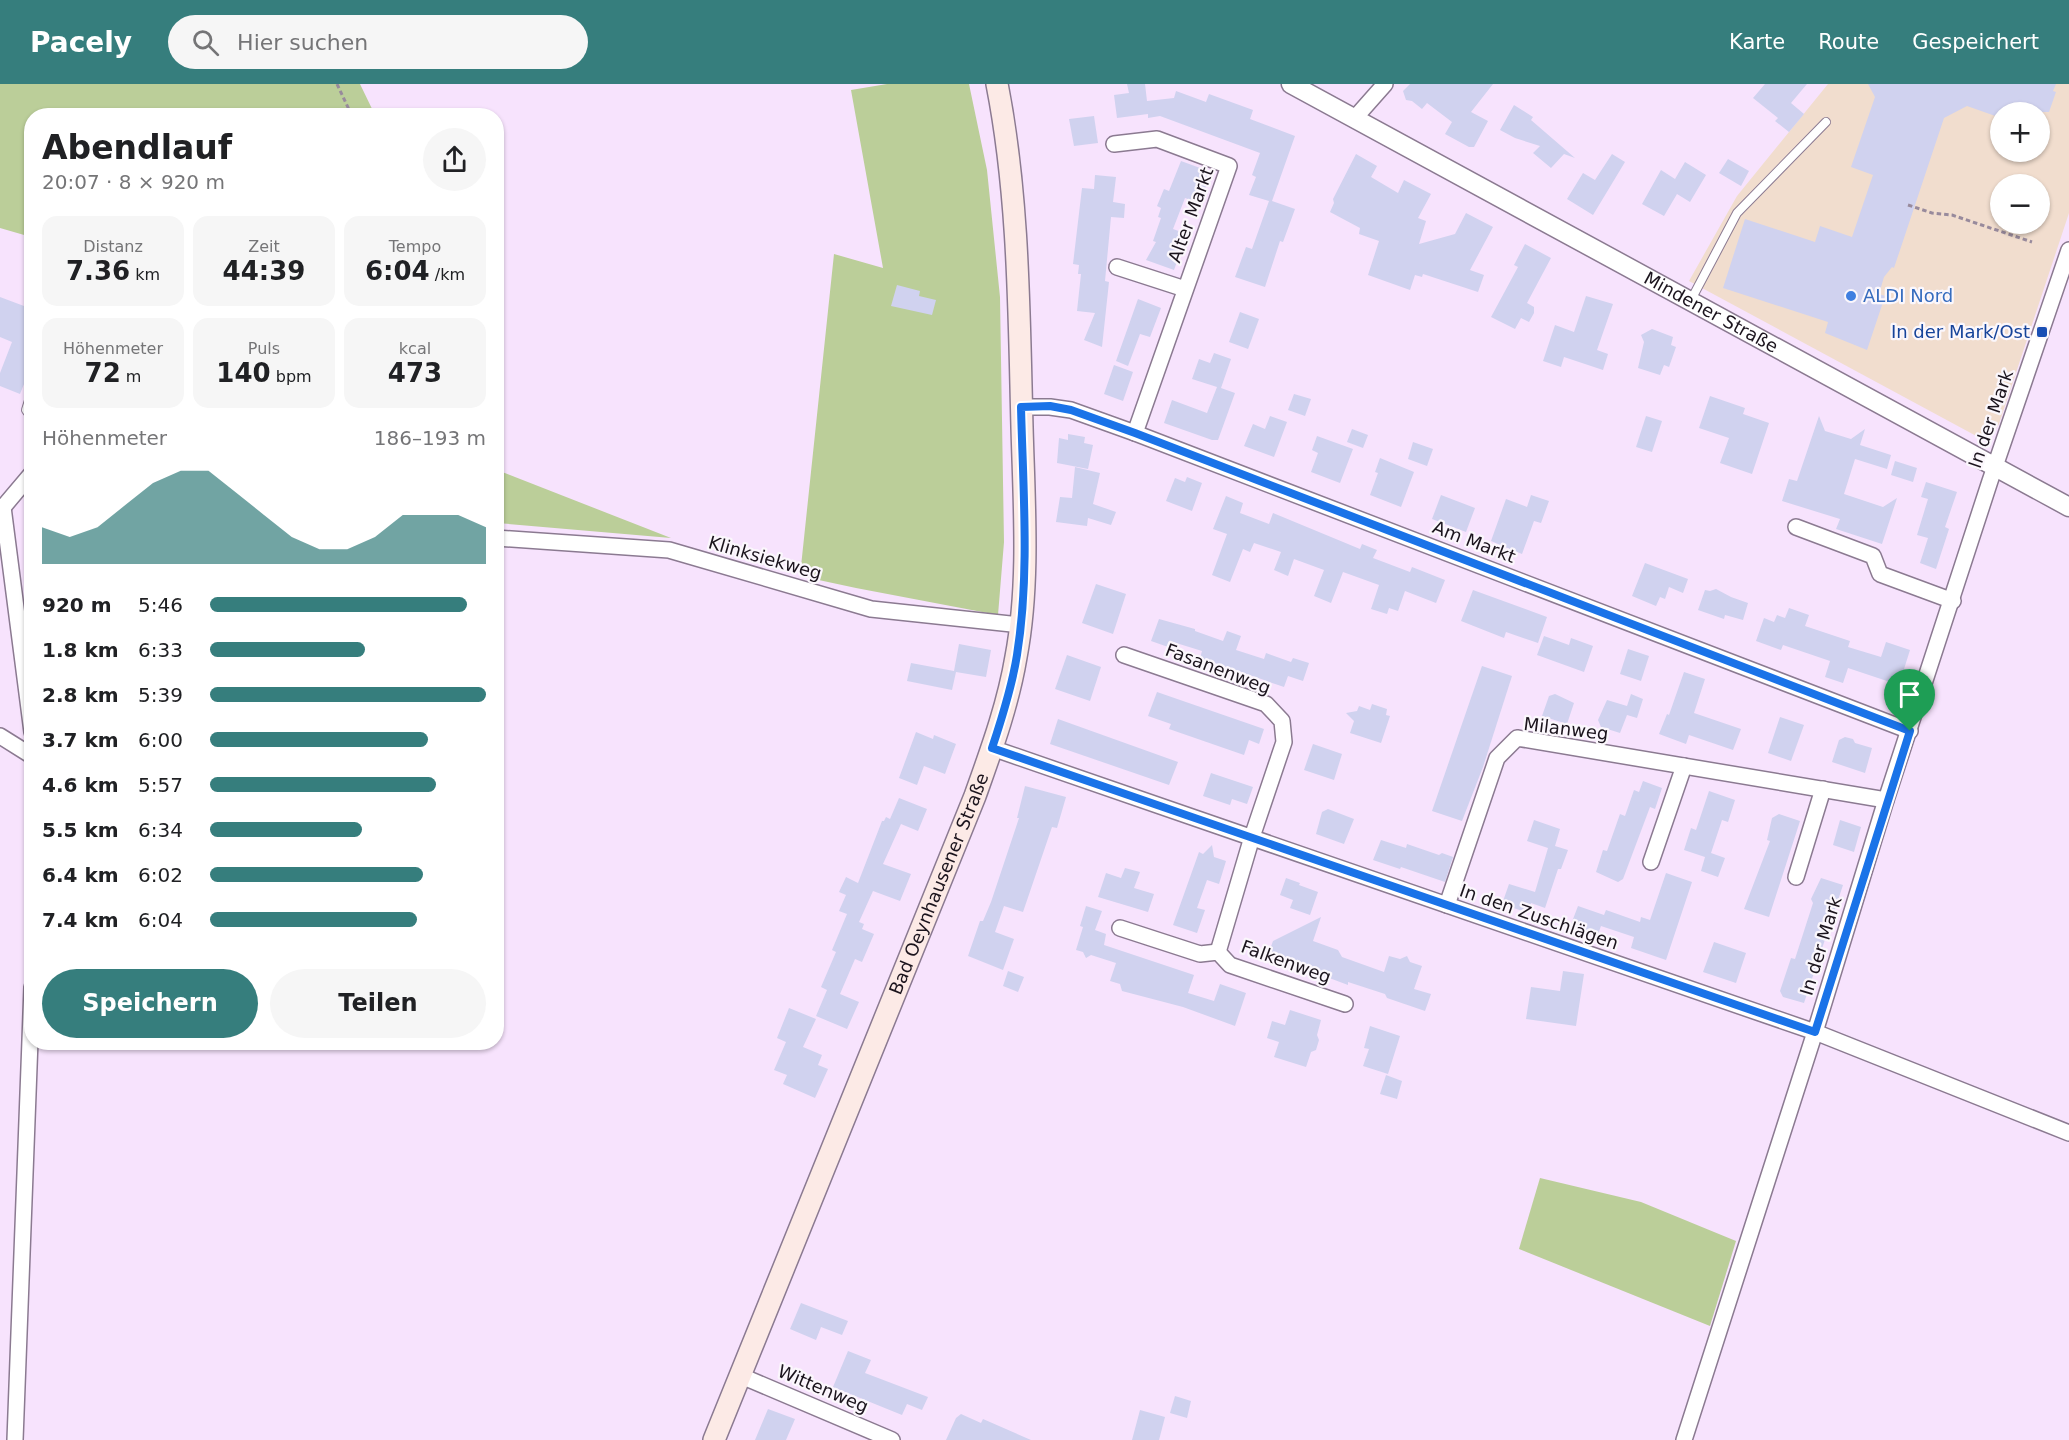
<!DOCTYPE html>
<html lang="de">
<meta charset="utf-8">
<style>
body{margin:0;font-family:"DejaVu Sans",sans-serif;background:#f6f6f6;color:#202124;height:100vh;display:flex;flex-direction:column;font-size:22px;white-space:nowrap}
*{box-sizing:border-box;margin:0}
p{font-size:20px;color:#757577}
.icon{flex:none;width:33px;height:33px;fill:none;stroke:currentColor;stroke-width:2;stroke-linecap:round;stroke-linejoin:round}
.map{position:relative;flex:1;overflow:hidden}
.panel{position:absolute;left:24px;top:24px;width:480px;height:942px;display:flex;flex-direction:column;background:#fff;border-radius:24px;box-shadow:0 2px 4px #0004}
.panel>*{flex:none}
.tools{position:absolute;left:1990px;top:18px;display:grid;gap:12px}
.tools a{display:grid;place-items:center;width:60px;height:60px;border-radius:50%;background:#fff;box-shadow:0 2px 4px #0004;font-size:30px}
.pin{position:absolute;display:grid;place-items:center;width:51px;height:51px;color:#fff;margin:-62px -26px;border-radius:50% 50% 50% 0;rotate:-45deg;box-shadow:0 0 6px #0007}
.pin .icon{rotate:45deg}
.round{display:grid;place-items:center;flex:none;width:63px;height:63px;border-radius:32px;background:#f6f6f6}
.headline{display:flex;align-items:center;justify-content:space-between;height:102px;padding:0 18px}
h1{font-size:33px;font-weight:700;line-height:45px}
.metrics{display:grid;grid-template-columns:repeat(3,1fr);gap:9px;height:102px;padding:6px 18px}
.metrics div{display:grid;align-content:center;border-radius:15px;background:#f6f6f6;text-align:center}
.metrics b{font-size:26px;font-weight:700}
.metrics small{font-size:16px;font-weight:400}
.metrics p{font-size:16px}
.chart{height:168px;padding:12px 18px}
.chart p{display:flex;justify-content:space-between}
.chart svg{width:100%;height:108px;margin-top:6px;fill:#367e7d;opacity:.7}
.action{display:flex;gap:12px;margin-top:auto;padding:12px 18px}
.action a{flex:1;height:69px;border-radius:36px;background:#367e7d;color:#fff;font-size:24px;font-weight:700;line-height:69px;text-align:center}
.action a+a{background:#f6f6f6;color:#202124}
ul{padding:0 18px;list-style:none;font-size:20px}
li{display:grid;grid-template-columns:96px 72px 1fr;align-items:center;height:45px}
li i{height:15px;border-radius:8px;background:#367e7d}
header{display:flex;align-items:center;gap:36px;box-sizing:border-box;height:84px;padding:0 30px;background:#367e7d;color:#fff}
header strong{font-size:28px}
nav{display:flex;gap:33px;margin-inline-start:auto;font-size:21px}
.search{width:420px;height:54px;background:#f6f6f6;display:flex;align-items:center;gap:15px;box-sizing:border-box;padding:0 21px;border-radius:33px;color:#757577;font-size:22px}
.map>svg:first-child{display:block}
.commercial{fill:#f1ddce;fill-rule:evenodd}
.green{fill:#bbce99}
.building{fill:#d0d2ef}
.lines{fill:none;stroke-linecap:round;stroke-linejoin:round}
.service-casing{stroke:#8b7a91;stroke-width:10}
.minor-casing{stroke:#8b7a91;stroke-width:18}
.tertiary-casing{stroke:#8b7a91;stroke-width:21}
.secondary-casing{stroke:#8b7a91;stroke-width:24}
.path{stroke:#988a9c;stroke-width:3;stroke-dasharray:4.5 3;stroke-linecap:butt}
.service{stroke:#fff;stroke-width:8}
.minor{stroke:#fff;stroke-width:15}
.tertiary{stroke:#fff;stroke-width:18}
.secondary{stroke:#fceae6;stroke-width:21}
.route-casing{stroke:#fff;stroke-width:12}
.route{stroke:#1a73e8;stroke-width:8}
.shop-dot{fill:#3f7fe0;stroke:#fbf7fc;stroke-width:2}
.transit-dot{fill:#1a4fb4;stroke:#fbf7fc;stroke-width:2}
.labels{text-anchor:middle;stroke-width:4.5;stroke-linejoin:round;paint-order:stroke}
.street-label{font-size:18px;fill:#1b141d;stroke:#fbf7fc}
.shop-label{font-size:18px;fill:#366cbe;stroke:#fbf7fc;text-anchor:start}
.transit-label{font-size:18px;fill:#164399;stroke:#fbf7fc;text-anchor:end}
</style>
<header>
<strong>Pacely</strong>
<div class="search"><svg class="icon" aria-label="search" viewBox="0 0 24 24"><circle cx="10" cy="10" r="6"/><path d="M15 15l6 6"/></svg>Hier suchen</div>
<nav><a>Karte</a><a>Route</a><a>Gespeichert</a></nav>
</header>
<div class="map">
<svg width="2069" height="1356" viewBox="0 0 2069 1356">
<rect width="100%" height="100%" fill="#f7e3fd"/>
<!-- commercial -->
<path class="commercial" d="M1828,0h241v129l-70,211 -7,11 -12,3 -291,-157 48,-85zM2001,28h39v40h-39zM2001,100h39v40h-39z"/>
<!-- green -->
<g class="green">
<path d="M0,0h360l15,31 -343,1 -1,121 -31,-9z"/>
<path d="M887,0h82l18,86 13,127 4,245 -6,73 -142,-27 -56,-12 34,-322 49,14 -32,-178z"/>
<path d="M497,386l174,68 -174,-15z"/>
<path d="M1540,1094l101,24 95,39 -26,85 -191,-77z"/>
</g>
<!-- building -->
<g class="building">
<path d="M1127,0h18l2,17 27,-3 2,-7 30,11 3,-8 44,16 -3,9 45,17 -23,65 23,8 -12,33 -3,-1 -15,46 -30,-10 11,-30 6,2 17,-48 -20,-6 7,-18 -4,-2 8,-22 -100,-37 -12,2v-4l-31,4 -3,-23 15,-2z"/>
<path d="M1410,0h83l-22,28 17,9 -14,26h-5l-24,-13 7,-12 -25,-19 -5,6 -10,-8 -6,-1 -3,-9z"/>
<path d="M1765,0h42l-16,19 13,11 -15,18 -14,-11 3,-3 -25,-20z"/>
<path d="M1868,0h188l-3,7 3,1 -7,20h-48v6l-34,-12 -23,12 -50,150 -2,-1 -8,10 -5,17 6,2 -18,54 -42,-17 3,-11 -105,-34 22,-69 70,23 5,-16 32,11 21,-62 -22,-8 24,-70z"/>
<path d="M1514,21l19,12 -2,3 44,38 -11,-4 -13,14 -18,-15 7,-7 -25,-8 -15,-8z"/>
<path d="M1094,32l4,27 -24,3 -5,-27z"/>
<path d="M1356,70l21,12 -6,11 27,16 6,-13 27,14 -13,24 8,3 -7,23 36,-10 11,-21 27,14 -23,43 14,5 -6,17 -55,-18 -1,3 -7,-2 -5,15 -42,-15 11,-34 -20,-7 1,-6 -30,-16 4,-9 -1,-4z"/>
<path d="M1612,70l13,8 -32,53 -26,-16 16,-26 12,7z"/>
<path d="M1728,75l21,12 -8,15 -22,-13z"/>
<path d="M1181,77l30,11 -11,31 -15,-5 -12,31 14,5 -13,36 -28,-10 10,-18 -3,-1 8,-23 -3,-1 3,-9 -4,-2 7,-17 5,2z"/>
<path d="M1685,78l21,13 -16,27 -13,-8 -13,22 -22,-12 19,-34 14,9z"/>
<path d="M1095,91l21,2 -3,25 12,2 -1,14 -13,-1 -6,64 4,1 -7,65 -18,-7 11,-27 -18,-2 4,-37h-3l1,-9 -6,-1 9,-76 12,1z"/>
<path d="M1525,160l26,14 -24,45 7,4v6l-5,9 -8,-4 -6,11 -24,-12 27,-50 -4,-2z"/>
<path d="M897,201l23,6 -1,5 17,4 -4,15 -41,-9z"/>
<path d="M1586,212l27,8 -16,46 11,4 -5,16 -39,-13 -3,10 -18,-6 12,-36 19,7z"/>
<path d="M0,213l32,12v55l-12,30 -20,-8v-13l12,-31 -12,-5z"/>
<path d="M1138,215l23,9 -11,29 -10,-3 -12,32 -12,-5z"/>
<path d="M1240,228l19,7 -11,30 -19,-7z"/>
<path d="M1652,245l21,8 -2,8 5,2 -7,20 -5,-2 -4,10 -22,-7 6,-26 -3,-7z"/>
<path d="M1214,269l17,6 -10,29 14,5 -17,47h-6l-48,-17 8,-23 35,13 10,-26 -25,-8 7,-20 11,4z"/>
<path d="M1114,281l19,7 -10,29 -19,-7z"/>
<path d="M1294,310l17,5 -6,17 -17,-6z"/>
<path d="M1710,312l35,12 -2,6 26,9 -17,51 -32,-11 9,-25 -30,-10z"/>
<path d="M1270,332l17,6 -13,35 -30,-11 9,-22 12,5z"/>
<path d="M1646,332l16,5 -10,31 -16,-5z"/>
<path d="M1819,332l6,15 26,8 14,-10 -5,16 31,10 -4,14 -32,-10 -11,35 39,13 14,-9 -15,46 -46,-15 4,-10 -58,-18 7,-22 8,2z"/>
<path d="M1352,345l16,6 -5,13 -16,-6z"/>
<path d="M1068,350l17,3 -1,6 9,2 -5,24 -31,-6 2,-25 9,2z"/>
<path d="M1317,352l36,13 -13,34 -29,-11 7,-19 -6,-3z"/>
<path d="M1413,358l20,7 -6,17 -19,-7z"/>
<path d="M1380,374l34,14 -13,35 -31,-12 8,-22 -3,-1z"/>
<path d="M1895,377l22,7 -4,14 -22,-7z"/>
<path d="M1075,383l25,6 -7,31 23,8 -5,13 -23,-7 -1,8 -31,-4 4,-25 12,1z"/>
<path d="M1187,393l15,6 -10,28 -26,-10 9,-23 10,4z"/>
<path d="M1926,398l31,10 -12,35 4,2 -13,40 -16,-6 8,-25 -11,-3 11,-36 -7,-2z"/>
<path d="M1441,411l34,13 -9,24 -34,-13z"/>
<path d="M1531,411l18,6 -8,22 -7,-2 -12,33 -31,-13 15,-42 21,8z"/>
<path d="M1226,412l17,7 -3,10 29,11 4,-11 87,36 2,-5 15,6 -4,8 37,14 2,-5 33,13 -9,23 -31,-12 -7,20 -9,-3 -2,6 -16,-5 8,-24 -36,-13 -12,31 -17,-7 10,-26 -30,-11 -6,17 -14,-6 7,-18 -27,-9 -4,9 -7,-3 -13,33 -18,-7 15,-41 -14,-5z"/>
<path d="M1645,479l43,16 -5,14 -14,-6 -4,12 -5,-2 -4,9 -24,-10z"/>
<path d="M1096,500l30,10 -13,40 -31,-11z"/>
<path d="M1716,505l15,8 17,6 -5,17 -18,-5 -1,4 -26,-9 7,-20 5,1z"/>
<path d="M1473,506l74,27 -9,26 -32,-11 -2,6 -43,-17z"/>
<path d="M1789,524l20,7 -4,11 45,15 -2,6 33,10 5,-15 24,8 -11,35 -51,-17 -5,15 -18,-6 5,-16 -47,-16 -2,5 -25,-9 8,-23 10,4 3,-7 8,3z"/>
<path d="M1159,535l36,10v2l28,10 4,-10 14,5 -5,14 28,9 2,-6 25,9 2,-4 16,5 -6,18 -15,-5 -4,11 -84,-29 2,-7 -29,-9 -2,6 -20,-7z"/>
<path d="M1544,552l25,9 2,-7 22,8 -9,26 -47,-17z"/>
<path d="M959,560l32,6 -5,27 -30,-5 -4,18 -45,-9 4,-18 43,8z"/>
<path d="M1628,565l21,7 -8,25 -21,-7z"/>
<path d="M1067,571l34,12 -11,34 -35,-12z"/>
<path d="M1482,582l30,10 -29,91 -21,54 -30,-10z"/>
<path d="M1684,588l21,7 -11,34 47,16 -8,21 -44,-15 -3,9 -27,-10 8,-20 2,1z"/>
<path d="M1157,608l107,37 -5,15 -10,-4 -5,15 -75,-26 2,-5 -23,-8z"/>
<path d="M1555,610l19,9 -7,21 -25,-8 7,-20z"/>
<path d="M1631,610l12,5 -6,19 -10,-3 -7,18 -19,-6 -3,-7 9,-20 20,6z"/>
<path d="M1372,620l15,5 -1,6 4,1 -9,27 -31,-10 4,-12 -8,-8 11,-2 2,-5 11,4z"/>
<path d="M1780,633l24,8 -13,36 -23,-8z"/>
<path d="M1058,635l120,43 -9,23 -119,-41z"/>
<path d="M916,648l17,7 1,-4 22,9 -11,30 -21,-8 -7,19 -18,-7z"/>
<path d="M1845,653l8,2 2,4 17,5 -7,25 -33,-11 7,-22z"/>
<path d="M1313,660l29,10 -8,26 -30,-10z"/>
<path d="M1211,689l42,14 -6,17 -15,-5 -2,6 -27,-9z"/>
<path d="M1643,697l19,7 -7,21 -5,-2 -27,72 -5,3 -22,-10 7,-22 4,1 13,-37 5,2 9,-26 5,2z"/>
<path d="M1025,702l41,11 -9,31 -5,-1 -29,85 -19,-6 -9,26 19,7 -11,31 -35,-14 12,-35h3l8,-19 28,-84h-2z"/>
<path d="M1709,707l26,9 -7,22 -6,-2 -11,33 14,5 -7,19 -17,-6 4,-14 -21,-7 7,-22 5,2z"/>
<path d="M899,714l28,11 -9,22 -17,-7 -18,40 28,10 -11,27 -27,-10 -14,31 5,2 -2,5 12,5 -12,28 -7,-3 -15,35 19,8 -12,27 -31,-13 11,-26 -6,-3 15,-35 -4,-2 15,-36 -8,-3 7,-16 -7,-3 7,-15 12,6 24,-62h2l2,-4 4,2z"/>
<path d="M1328,725l26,10 -10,25 -28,-10 6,-22z"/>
<path d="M1779,730l21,7 -31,96 -25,-8 26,-68 -3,-1 5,-22z"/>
<path d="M1534,736l26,9 -5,17 13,4 -7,19h-3l-13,39 -14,-5 -3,10 -26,-9 7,-20 26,8 13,-44 -21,-7z"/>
<path d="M1840,736l21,7 -7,25 -21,-7z"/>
<path d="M1381,756l25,8 1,-4 32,11 3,-2 11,4 -8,25 -44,-15 -1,2 -27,-9z"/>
<path d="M1212,761l2,12 12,4 -7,23 -12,-4 -10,28 8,2 -8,23 -24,-8 26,-73 4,2z"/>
<path d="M1125,784l15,4 -6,16 20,6 -6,18 -50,-15 8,-24 15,5z"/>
<path d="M1666,789l26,9 -26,78 -35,-12 3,-11 -33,-11 -4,11 -27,-10 8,-21 26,9 2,-5 34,12 1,-5 9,3z"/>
<path d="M1286,794l14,5 -1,2 19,7 -8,23 -20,-7 3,-8 -13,-5z"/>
<path d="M1821,794l22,7 -39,118 -21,-6 -3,-6 11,-33 4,1 18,-56 -2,-4z"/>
<path d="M1086,822l16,5 -7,19 11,4 -2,11 90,30 -6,18 26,8 6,-17 26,9 -11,33 -52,-19 -61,-16 -2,-7 -10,-3 6,-18 -25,-8 -5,3 -3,-6 -7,-2 7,-23 -3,-1z"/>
<path d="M1321,833l-8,24 25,9 4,7 42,15 5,-16 11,3 7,-3 3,6 12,4 -8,23 17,5 -6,17 -38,-13 -2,-4 -37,-12v3l-80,-30 5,-14z"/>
<path d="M1714,858l32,11 -10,30 -33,-11z"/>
<path d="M1008,887l16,6 -6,15 -15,-6z"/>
<path d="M1563,887l21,3 -8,52 -50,-7 5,-32 29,4z"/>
<path d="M789,924l27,11 -13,28 19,8 -4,10 10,4 -13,29 -32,-14 4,-9 -13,-5 12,-28 -9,-4z"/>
<path d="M1290,926l31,10 -4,15 2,5 -3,10 -5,2 -5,15 -32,-10 5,-15 -12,-4 5,-17 13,4z"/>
<path d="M1370,942l30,10 -12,38 -25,-8 6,-17 -5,-1z"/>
<path d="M1386,991l16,6 -5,18 -17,-5z"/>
<path d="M801,1219l47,18 -6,14 -21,-8 -5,13 -26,-11z"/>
<path d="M848,1267l23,9 -6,13 63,24 -6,13 -15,-6 -5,11 -69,-28z"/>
<path d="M1175,1312l16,5 -4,17 -17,-5z"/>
<path d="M768,1325l27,10 -9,21h-31z"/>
<path d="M1140,1326l25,7 -6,23h-27z"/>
<path d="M961,1330l20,9 2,-4 48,21h-85l10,-22z"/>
</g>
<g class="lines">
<!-- service casing -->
<g class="service-casing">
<g id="service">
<path d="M1691,216l46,-87 89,-91"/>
<path d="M32,307l-6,19 6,8"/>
</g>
</g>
<!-- minor casing -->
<g class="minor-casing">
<g id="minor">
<path d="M1354,35l31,-35"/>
<path d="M1114,60l43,-5 72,27 -94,267"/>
<path d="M1117,183l68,22"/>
<path d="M1021,323h29l21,3 64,23 775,298"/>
<path d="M3,423l29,225"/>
<path d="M0,427l32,-38"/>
<path d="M1796,443l77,29 7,18 73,27"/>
<path d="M496,454l173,12 202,59 150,16"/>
<path d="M1124,571l142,49 16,17 2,21 -32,95 -34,115"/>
<path d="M0,652l32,20"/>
<path d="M992,664l823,284 254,101"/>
<path d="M1651,778l33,-96"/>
<path d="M1796,793l27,-88"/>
<path d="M1447,821l50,-147 20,-20 369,62"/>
<path d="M1120,844l80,26 18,-2 12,13 115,39"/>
<path d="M739,1291l153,65"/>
<path d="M15,1356l17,-453"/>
<path d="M1684,1356l131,-408 71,-232 104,-319 79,-231"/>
</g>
</g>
<!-- tertiary casing -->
<g class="tertiary-casing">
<g id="tertiary">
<path id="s1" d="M1291,0l778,423"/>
</g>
</g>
<!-- secondary casing -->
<g class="secondary-casing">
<g id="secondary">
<path id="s2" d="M714,1356l261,-644c16,-45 33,-91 41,-139 14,-74 8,-155 6,-230 -3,-114 -3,-231 -25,-343"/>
</g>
</g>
<!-- path -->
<g class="path">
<path d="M337,0l15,32"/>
<path d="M1908,121l24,8 20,2 80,27"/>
</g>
<!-- service -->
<use href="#service" class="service"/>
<!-- minor -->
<use href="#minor" class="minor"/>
<!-- tertiary -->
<use href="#tertiary" class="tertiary"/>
<!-- secondary -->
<use href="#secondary" class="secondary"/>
</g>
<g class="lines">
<!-- route casing -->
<g class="route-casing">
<path id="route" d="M1050,322l21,4 64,23 775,298 -95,301 -823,-284c10,-30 20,-61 25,-93 13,-81 6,-166 4,-248z"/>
</g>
<!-- route -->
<use href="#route" class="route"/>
</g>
<!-- markers -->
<circle class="shop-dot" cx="1851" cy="212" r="6"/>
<rect class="transit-dot" x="2036" y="242" width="12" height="12" rx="3"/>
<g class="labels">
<!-- street labels -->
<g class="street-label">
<text transform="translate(1191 131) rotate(-70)" y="6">Alter Markt</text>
<text dy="6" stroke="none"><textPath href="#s1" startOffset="478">Mindener Straße</textPath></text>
<text transform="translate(1991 335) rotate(-71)" y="6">In der Mark</text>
<text transform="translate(1474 458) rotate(21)" y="6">Am Markt</text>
<text transform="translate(765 474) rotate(16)" y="6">Klinksiekweg</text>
<text transform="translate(1218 585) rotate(21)" y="6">Fasanenweg</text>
<text transform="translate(1566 645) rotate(7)" y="6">Milanweg</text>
<text dy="6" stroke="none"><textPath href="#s2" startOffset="600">Bad Oeynhausener Straße</textPath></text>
<text transform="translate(1539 833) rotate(19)" y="6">In den Zuschlägen</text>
<text transform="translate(1821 862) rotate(-73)" y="6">In der Mark</text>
<text transform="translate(1286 878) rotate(20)" y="6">Falkenweg</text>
<text transform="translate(823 1305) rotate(23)" y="6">Wittenweg</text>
</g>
<!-- shop labels -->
<g class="shop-label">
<text x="1863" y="218">ALDI Nord</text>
</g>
<!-- transit labels -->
<g class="transit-label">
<text x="2030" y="254">In der Mark/Ost</text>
</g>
</g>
</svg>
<div class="tools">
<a>+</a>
<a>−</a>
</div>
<div class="pin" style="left:1910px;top:647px;background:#1e9e55"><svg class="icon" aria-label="arrive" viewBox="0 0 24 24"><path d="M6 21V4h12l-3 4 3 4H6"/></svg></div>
<section class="panel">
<div class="headline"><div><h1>Abendlauf</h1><p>20:07 · 8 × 920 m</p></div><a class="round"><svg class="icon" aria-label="share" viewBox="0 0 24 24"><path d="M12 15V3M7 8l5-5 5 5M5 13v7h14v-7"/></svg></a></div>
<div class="metrics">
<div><p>Distanz</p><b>7.36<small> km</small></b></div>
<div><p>Zeit</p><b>44:39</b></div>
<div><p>Tempo</p><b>6:04<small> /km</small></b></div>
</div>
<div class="metrics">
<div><p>Höhenmeter</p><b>72<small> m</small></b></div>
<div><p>Puls</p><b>140<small> bpm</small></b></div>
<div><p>kcal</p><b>473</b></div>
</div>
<div class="chart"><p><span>Höhenmeter</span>186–193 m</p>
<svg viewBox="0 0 160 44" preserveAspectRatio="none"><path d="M0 44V29L10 33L20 29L30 20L40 11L50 6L60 6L70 15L80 24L90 33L100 38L110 38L120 33L130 24L140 24L150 24L160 29V44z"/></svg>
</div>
<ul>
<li><b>920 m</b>5:46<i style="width:93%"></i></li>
<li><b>1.8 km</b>6:33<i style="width:56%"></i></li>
<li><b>2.8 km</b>5:39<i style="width:100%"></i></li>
<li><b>3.7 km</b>6:00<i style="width:79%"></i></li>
<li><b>4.6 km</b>5:57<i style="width:82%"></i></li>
<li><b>5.5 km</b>6:34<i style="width:55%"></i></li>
<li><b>6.4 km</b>6:02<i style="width:77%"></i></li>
<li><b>7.4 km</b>6:04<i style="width:75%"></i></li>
</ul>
<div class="action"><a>Speichern</a><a>Teilen</a></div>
</section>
</div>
